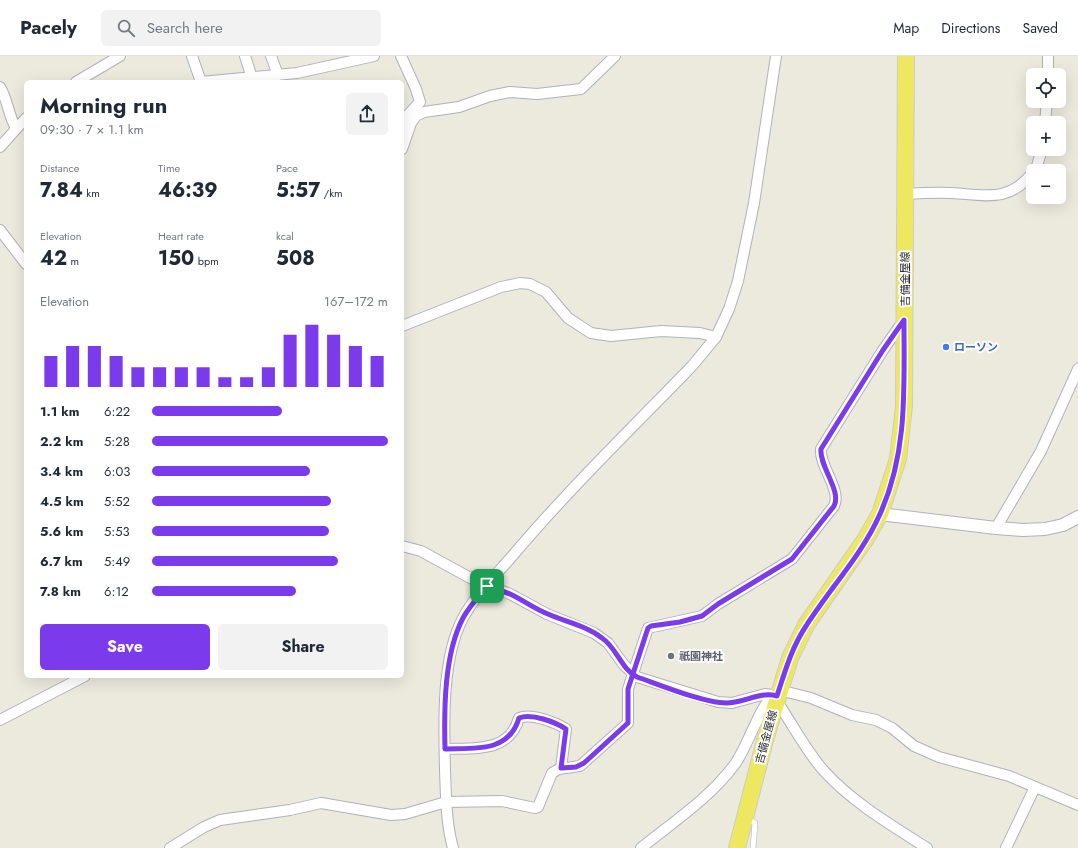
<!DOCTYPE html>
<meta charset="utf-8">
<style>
body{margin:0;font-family:Jost,"Noto Sans JP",sans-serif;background:#f2f2f3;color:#1f2937;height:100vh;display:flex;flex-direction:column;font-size:15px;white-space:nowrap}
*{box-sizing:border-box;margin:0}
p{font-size:13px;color:#747a83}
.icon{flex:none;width:22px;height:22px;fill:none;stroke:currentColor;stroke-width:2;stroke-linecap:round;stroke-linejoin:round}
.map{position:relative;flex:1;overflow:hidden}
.sheet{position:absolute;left:24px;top:24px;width:380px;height:598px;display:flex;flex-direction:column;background:#fff;border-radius:6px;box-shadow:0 4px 16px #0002}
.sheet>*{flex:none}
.buttons{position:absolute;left:1026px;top:12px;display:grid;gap:8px}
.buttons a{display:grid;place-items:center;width:40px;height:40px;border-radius:6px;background:#fff;box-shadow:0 4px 16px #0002;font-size:20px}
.pin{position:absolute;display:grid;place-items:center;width:34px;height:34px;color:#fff;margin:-17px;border-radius:8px;box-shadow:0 2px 6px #0006}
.round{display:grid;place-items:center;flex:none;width:42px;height:42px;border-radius:6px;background:#f2f2f3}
.overview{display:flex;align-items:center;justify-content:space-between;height:68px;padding:0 16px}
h1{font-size:22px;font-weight:700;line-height:30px}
.figures{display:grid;grid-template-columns:repeat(3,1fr);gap:6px;height:68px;padding:4px 16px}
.figures div{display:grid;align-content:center}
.figures b{font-size:20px;font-weight:700}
.figures small{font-size:11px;font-weight:400}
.figures p{font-size:11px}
.chart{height:112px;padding:8px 16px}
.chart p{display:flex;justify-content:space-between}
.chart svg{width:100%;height:72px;margin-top:4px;stroke:#7c3aed;stroke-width:6}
.button{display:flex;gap:8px;margin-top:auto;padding:8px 16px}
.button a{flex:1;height:46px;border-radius:6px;background:#7c3aed;color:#fff;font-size:16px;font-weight:700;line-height:46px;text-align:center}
.button a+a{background:#f2f2f3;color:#1f2937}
ul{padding:0 16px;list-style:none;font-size:13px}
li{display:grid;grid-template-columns:64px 48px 1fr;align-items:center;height:30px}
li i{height:10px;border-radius:5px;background:#7c3aed}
header{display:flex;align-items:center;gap:24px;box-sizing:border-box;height:56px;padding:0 20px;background:#fff;border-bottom:1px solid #e0e1e3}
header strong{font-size:19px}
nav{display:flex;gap:22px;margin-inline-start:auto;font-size:14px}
.search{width:280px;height:36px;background:#f2f2f3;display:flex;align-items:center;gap:10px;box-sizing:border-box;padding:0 14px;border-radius:6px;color:#747a83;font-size:15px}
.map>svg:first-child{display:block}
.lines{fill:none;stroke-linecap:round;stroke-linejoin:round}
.service-casing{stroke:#b1b1be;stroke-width:6}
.minor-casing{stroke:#b1b1be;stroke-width:12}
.tertiary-casing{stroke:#b1b1be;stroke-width:14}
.primary-casing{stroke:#ccc;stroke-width:18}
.service{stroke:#fff;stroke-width:5}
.minor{stroke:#fff;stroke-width:10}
.tertiary{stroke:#fff;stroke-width:12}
.primary{stroke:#eee861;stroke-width:16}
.route-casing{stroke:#fff;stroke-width:8}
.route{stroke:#7c3aed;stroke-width:5}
.shop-dot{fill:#3f7fe0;stroke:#fff;stroke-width:1.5}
.worship-dot{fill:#6b7280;stroke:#fff;stroke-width:1.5}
.labels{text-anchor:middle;stroke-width:4;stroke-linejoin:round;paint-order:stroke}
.street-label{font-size:11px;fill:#2b2b2b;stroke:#fff}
.shop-label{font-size:11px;font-weight:bold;fill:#366cbe;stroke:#fff;text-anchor:start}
.worship-label{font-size:11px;font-weight:bold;fill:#5b616d;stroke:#fff;text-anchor:start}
</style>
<header>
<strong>Pacely</strong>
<div class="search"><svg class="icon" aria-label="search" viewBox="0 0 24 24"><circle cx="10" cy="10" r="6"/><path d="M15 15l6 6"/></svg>Search here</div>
<nav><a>Map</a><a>Directions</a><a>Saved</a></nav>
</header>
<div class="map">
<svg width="1078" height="792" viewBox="0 0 1078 792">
<rect width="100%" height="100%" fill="#ece9dd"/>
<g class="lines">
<!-- service casing -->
<g class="service-casing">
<path id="service" d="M746,762l9,5 -2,25"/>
</g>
<!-- minor casing -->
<g class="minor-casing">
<g id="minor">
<path d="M192,0l9,26"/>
<path d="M245,0l7,22"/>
<path d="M271,0l7,19"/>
<path d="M401,0l15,33 4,13 -14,15 -4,10"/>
<path d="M1048,19v-19"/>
<path d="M76,26l44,-26"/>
<path d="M201,26l96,-9 77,-17"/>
<path d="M0,31c8,13 8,28 16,41"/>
<path d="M1045,67l2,-22"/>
<path d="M0,91l26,-29"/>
<path d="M402,93l9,-26 5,-7 8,-4 35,-5 31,-11 20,-4 27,2 44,-5 34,-33"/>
<path d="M1034,115l3,-5 5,-17"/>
<path d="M905,138c15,-1 31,-2 47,-1 33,2 58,10 81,-21"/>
<path d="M0,174l26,34"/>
<path d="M402,270l99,-39 19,-4 10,1 16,8 22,26 23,15 20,3 50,-5 39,2 16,4"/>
<path d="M996,472l45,-77 37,-82"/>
<path d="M402,490l19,5 53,29 36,14 37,20 47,19 14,10 16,22 13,12 81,25 14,1 33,-9 12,2"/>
<path d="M779,634l32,8 41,17 24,5 16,8 22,18 25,11 70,19 69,29"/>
<path d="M776,644c16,23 29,50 48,71 28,31 67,54 103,77"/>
<path d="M0,664l85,-44"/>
<path d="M445,693c29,-1 64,4 74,-31 12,-5 36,4 47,11l-5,39"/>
<path d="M170,792l34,-21 16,-7 70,-10 31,-7 70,12 14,-1 41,-12 56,-1 33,7 3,-1 14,-34 7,-4 21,-3 48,-43v-34l20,-61 54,-12 16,-12 74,-45 42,-53c8,-16 -15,-40 -13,-57l62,-99 21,-30"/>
<path d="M453,792c-7,-25 -7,-52 -8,-78 -1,-45 -4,-111 18,-152 12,-23 34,-44 51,-64 56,-66 118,-126 178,-188l24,-29 13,-28 9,-28 16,-78 22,-147"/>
<path d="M641,792c32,-26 69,-50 94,-84 12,-16 26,-61 39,-69"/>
<path d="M1006,792l29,-61"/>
</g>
</g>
<!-- tertiary casing -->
<g class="tertiary-casing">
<path id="tertiary" d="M880,458l116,14 27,2 22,-1 18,-4 15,-8"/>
</g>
<!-- primary casing -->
<g class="primary-casing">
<path id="primary" d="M737,792l28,-108 25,-82 16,-33 59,-85 15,-26 18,-55 6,-53 2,-350"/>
</g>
<!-- service -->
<use href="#service" class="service"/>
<!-- minor -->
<use href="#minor" class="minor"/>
<!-- tertiary -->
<use href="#tertiary" class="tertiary"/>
<!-- primary -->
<use href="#primary" class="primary"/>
</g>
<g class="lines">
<!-- route casing -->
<g class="route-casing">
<path id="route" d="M487,530c7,3 16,5 23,8 13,6 25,15 38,20 18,8 39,12 54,24 15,10 19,31 35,39 23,8 67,26 89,26 18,0 34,-12 51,-7 8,-25 15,-49 29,-70 24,-38 56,-71 74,-112 28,-62 24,-127 24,-194l-21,30 -62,99c-2,17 21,42 13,57l-42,53 -74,45 -16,12 -22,6 -29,4 -3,2 -20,61v34l-44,40 -8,4 -15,1 5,-39c-11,-7 -34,-16 -47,-11 -10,35 -45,30 -74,31 -1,-39 -1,-95 18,-131 6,-11 16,-22 24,-32"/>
</g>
<!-- route -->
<use href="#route" class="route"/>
</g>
<!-- markers -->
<circle class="shop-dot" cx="946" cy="291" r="4"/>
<circle class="worship-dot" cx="671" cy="600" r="4"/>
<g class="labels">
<!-- street labels -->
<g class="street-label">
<text transform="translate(905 223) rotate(-90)" y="4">吉備金屋線</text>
<text transform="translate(766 681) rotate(-75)" y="4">吉備金屋線</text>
</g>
<!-- shop labels -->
<g class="shop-label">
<text x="954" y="295">ローソン</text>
</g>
<!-- worship labels -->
<g class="worship-label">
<text x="679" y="604">祇園神社</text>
</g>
</g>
</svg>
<div class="buttons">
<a><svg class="icon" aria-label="locate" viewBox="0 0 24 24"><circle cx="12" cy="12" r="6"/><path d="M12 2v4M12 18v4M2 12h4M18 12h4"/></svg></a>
<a>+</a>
<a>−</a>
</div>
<div class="pin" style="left:487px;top:530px;background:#1e9e55"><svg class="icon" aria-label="arrive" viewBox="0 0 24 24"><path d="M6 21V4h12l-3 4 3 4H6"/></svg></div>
<section class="sheet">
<div class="overview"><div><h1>Morning run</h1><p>09:30 · 7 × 1.1 km</p></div><a class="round"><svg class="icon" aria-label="share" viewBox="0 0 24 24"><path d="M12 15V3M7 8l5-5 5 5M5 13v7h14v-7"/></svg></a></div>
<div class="figures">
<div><p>Distance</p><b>7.84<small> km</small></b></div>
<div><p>Time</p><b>46:39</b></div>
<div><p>Pace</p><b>5:57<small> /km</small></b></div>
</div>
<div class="figures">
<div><p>Elevation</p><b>42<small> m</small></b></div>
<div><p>Heart rate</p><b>150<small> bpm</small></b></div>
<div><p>kcal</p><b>508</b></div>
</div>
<div class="chart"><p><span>Elevation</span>167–172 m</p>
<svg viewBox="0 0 160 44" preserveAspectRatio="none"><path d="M5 44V25M15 44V19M25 44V19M35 44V25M45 44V32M55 44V32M65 44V32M75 44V32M85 44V38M95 44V38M105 44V32M115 44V12M125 44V6M135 44V12M145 44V19M155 44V25"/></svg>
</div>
<ul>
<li><b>1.1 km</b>6:22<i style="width:55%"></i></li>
<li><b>2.2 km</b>5:28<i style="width:100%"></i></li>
<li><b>3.4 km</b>6:03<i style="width:67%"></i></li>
<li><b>4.5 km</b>5:52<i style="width:76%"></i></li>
<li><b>5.6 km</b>5:53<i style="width:75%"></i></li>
<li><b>6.7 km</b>5:49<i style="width:79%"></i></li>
<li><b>7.8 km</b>6:12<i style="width:61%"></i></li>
</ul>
<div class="button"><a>Save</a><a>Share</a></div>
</section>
</div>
